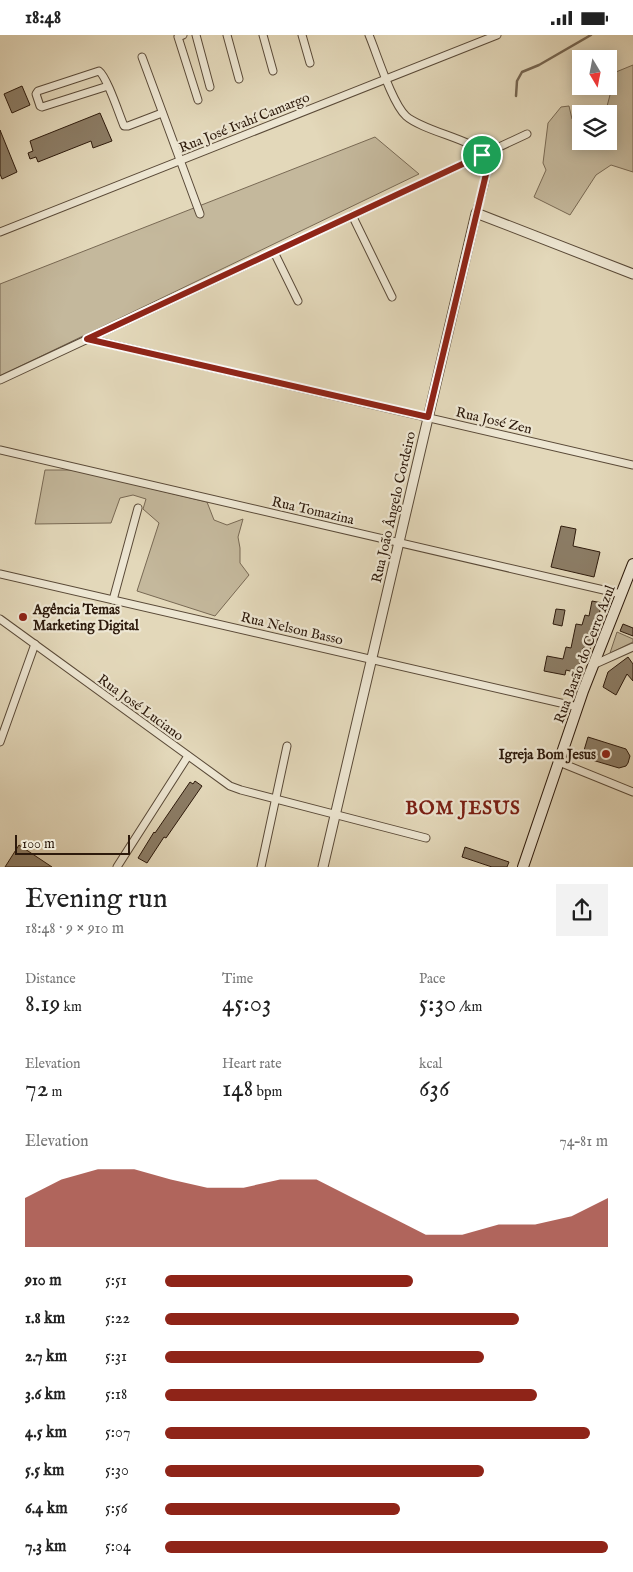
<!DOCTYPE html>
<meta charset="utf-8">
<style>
body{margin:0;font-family:"IM FELL English",serif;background:#f2f2f2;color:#222;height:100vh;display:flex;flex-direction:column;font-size:19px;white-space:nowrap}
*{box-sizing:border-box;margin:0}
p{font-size:16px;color:#767676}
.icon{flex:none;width:28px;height:28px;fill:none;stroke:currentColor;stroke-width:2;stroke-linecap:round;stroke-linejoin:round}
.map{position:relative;height:832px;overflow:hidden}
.details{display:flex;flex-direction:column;background:#fff;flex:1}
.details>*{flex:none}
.needle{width:32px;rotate:170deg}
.fabs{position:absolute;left:572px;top:15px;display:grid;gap:10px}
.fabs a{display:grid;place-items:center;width:45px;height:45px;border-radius:0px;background:#fff;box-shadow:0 2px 12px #0003;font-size:25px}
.scale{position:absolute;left:15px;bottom:12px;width:115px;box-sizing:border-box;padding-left:5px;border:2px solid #2d1a0c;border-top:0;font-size:14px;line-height:18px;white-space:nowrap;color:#2d1a0c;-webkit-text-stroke:4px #ede6d2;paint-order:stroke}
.pin{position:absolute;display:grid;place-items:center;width:42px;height:42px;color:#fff;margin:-21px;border:2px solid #fff;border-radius:50%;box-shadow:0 1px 5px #0007}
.round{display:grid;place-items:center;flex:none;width:52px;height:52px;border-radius:0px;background:#f2f2f2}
.overview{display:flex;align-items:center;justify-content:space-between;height:85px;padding:0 25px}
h1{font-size:28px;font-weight:600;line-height:38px}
.stats{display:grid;grid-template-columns:repeat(3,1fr);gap:8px;height:85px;padding:5px 25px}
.stats div{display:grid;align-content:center}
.stats b{font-size:25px;font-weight:600}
.stats small{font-size:14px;font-weight:400}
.stats p{font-size:14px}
.chart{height:140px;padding:10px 25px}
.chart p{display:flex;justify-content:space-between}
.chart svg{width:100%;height:90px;margin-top:5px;fill:#8f2418;opacity:.7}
ul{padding:0 25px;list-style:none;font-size:16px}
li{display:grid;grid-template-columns:80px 60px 1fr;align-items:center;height:38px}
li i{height:12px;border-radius:6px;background:#8f2418}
.status{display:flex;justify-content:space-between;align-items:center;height:35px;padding:0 25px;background:#fff;direction:ltr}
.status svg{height:14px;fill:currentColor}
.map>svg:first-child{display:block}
.green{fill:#c4b89c;stroke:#786954}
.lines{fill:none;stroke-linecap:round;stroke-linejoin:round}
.stream{stroke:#756551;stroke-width:2.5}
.building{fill:#8c7d66;stroke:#2d1a0c}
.minor-casing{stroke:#5a4a38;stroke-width:9}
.tertiary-casing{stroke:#5a4a38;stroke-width:11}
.secondary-casing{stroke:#2d1a0c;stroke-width:12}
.minor{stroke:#ede6d2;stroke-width:7}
.tertiary{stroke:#ede6d2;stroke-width:9}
.secondary{stroke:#ede6d2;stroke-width:10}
.route-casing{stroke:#fff;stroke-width:10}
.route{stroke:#8f2418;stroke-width:6}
.poi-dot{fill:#8f2418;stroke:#ede6d2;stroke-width:2}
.labels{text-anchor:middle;stroke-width:4.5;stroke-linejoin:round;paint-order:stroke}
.street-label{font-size:14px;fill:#2d1a0c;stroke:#ede6d2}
.poi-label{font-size:14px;font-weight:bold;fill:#2d1a0c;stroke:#ede6d2;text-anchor:start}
.district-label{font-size:19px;font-weight:bold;letter-spacing:1px;fill:#7a1f14;stroke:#ede6d2}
</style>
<div class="status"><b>18:48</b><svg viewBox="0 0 49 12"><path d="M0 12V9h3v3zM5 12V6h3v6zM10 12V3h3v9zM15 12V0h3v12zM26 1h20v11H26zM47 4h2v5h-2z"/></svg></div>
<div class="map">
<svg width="633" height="832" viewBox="0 0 633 832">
<rect width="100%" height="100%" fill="#e3d8ba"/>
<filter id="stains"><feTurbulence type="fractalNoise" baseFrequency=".004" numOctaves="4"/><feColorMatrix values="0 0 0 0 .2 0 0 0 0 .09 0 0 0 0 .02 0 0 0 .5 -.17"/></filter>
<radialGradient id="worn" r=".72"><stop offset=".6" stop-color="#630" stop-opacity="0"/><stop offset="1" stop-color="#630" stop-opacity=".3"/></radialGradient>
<!-- green -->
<g class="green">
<path d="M633,30v107l-22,-7 -15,10 -26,40 -36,-18 12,-27 -3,-7 5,-40 13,-16 8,-1 3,13 9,4v18h28v-27h-4l11,-42z"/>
<path d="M375,102l44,37 -419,202v-92z"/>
<path d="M45,435h29l133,32 7,18 13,5 16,-6 -5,18 2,11v15l9,12 -34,41 -78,-25 22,-68 -16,-14 3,-10 -13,-4 -13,3 -9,25 -76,1z"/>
<path d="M617,597l16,7v3l-23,11z"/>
</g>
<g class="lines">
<!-- stream -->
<path class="stream" d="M516,61l1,-15 5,-9 17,-7 52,-30"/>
</g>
<!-- building -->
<g class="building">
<path d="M22,51l8,19 -18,8 -8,-19z"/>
<path d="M100,78l12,28 -19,7 -2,-7 -53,21 -2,-5 -6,2 -2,-6 5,-2 -3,-10z"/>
<path d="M0,95l17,42 -15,7 -2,-5z"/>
<path d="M561,491l15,3 -3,17 27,6 -6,25 -43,-10z"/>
<path d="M592,566l10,2 -12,47 -7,-2 -5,25 -12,-3 -1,5 -21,-4 3,-15 16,3 3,-12 5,1 5,-24 6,1 3,-10 4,1z"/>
<path d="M556,574l9,1 -3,16 -9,-2z"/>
<path d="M623,589l10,4v8l-13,-5z"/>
<path d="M628,622l5,7v17l-6,-7 -11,21 -13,-8 5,-15z"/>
<path d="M588,702l38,12 4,7 -2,7 -2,3 -7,2 -37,-11z"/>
<path d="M195,746l7,5 -36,52 -2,-1 -17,26 -9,-5 16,-26 1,1 35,-51 3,2z"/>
<path d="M19,810l33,22h-47z"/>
<path d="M465,812l44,15 -2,5h-15l-30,-10z"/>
</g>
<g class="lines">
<!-- minor casing -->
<g class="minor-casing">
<g id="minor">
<path d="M183,0l-5,2 20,63"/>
<path d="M196,0l14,52"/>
<path d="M227,0l12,44"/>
<path d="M263,0l10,36"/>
<path d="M302,0l8,28"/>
<path d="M369,0c8,19 23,68 37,81 12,11 47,20 63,28 7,4 14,9 17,17 4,11 -7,40 -10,52"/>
<path d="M142,22l58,157"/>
<path d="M108,51l-66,21 -2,-1 -4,-12 2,-3 61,-20c8,6 20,43 25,55h4l34,-13"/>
<path d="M352,180l40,82"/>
<path d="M0,197l497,-197"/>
<path d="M274,217l24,49"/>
<path d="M88,304l545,126"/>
<path d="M0,345l527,-246"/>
<path d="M0,415l621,144"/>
<path d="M0,539l578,133"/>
<path d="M113,565l25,-92"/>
<path d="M0,584l230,167 11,4 185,48"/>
<path d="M593,630l40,-18"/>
<path d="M0,707l35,-98"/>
<path d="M559,727l74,30"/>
<path d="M117,832l71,-111"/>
<path d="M261,832l26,-121"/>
</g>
</g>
<!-- tertiary casing -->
<g class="tertiary-casing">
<path id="tertiary" d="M323,832l153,-654 157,61"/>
</g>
<!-- secondary casing -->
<g class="secondary-casing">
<path id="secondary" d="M523,832l60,-176 50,-127"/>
</g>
<!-- minor -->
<use href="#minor" class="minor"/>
<!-- tertiary -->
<use href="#tertiary" class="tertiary"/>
<!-- secondary -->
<use href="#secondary" class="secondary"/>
</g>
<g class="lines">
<!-- route casing -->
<g class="route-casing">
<path id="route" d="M482,120l3,4 2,11 -59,247 -341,-78z"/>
</g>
<!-- route -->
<use href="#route" class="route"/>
</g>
<!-- markers -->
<g class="poi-dot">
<circle cx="23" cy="582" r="5"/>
<circle cx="606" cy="719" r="5"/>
</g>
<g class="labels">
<!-- street labels -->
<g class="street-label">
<text transform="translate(244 87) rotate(-22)" y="5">Rua José Ivahí Camargo</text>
<text transform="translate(494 385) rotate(13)" y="5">Rua José Zen</text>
<text transform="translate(393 472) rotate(-77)" y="5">Rua João Ângelo Cordeiro</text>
<text transform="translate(313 475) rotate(13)" y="5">Rua Tomazina</text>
<text transform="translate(292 593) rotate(13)" y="5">Rua Nelson Basso</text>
<text transform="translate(584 619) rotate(-69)" y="5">Rua Barão do Cerro Azul</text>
<text transform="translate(141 672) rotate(36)" y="5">Rua José Luciano</text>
</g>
<!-- poi labels -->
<g class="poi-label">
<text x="33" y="579">Agência Temas<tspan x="33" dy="16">Marketing Digital</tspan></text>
<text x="596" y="724" text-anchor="end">Igreja Bom Jesus</text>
</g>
<!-- district labels -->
<g class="district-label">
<text x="463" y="779">BOM JESUS</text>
</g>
</g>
<rect width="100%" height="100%" filter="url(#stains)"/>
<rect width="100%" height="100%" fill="url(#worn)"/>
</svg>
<div class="fabs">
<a><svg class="needle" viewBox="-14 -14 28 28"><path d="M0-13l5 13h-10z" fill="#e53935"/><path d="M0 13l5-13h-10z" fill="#767676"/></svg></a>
<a><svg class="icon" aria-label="layers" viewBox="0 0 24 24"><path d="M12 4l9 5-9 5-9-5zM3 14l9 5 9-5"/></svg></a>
</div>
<div class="scale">100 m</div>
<div class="pin" style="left:482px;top:120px;background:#1e9e55"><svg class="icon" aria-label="arrive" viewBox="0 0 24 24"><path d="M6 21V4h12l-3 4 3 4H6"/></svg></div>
</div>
<section class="details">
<div class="overview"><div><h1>Evening run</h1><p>18:48 · 9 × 910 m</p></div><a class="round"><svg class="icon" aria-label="share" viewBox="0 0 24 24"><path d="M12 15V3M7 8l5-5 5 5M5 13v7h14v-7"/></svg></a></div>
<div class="stats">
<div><p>Distance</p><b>8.19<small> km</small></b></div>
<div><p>Time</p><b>45:03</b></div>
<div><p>Pace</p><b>5:30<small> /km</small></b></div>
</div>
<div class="stats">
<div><p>Elevation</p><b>72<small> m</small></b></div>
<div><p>Heart rate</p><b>148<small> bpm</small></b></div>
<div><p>kcal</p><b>636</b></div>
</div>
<div class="chart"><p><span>Elevation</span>74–81 m</p>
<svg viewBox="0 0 160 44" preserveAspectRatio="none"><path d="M0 44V20L10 11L20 6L30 6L40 11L50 15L60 15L70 11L80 11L90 20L100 29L110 38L120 38L130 33L140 33L150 29L160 20V44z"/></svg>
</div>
<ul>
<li><b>910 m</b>5:51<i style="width:56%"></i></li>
<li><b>1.8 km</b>5:22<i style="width:80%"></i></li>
<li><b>2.7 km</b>5:31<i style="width:72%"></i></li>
<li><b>3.6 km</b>5:18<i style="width:84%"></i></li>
<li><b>4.5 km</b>5:07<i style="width:96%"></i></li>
<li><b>5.5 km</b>5:30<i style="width:72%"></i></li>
<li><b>6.4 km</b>5:56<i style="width:53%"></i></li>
<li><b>7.3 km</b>5:04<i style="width:100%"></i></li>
</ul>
</section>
